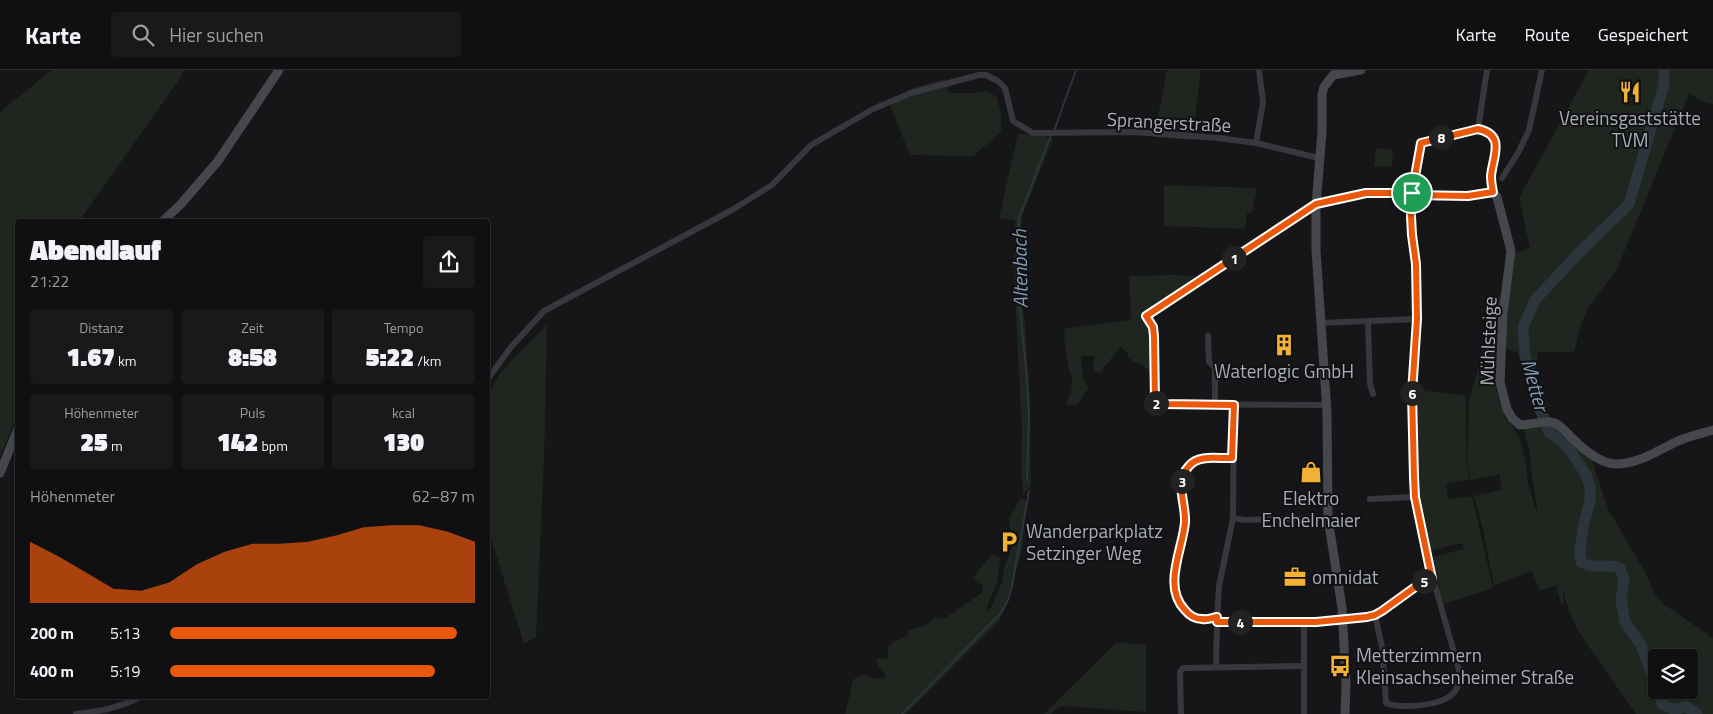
<!DOCTYPE html>
<html lang="de">
<meta charset="utf-8">
<style>
body{margin:0;font-family:"Titillium Web",sans-serif;background:#19191b;color:#f1f3f6;height:100vh;display:flex;flex-direction:column;font-size:19px;white-space:nowrap}
*{box-sizing:border-box;margin:0}
p{font-size:16px;color:#9c9d9f}
.icon{flex:none;width:28px;height:28px;fill:none;stroke:currentColor;stroke-width:2;stroke-linecap:round;stroke-linejoin:round}
.map{position:relative;flex:1;overflow:hidden}
.details{position:absolute;left:15px;top:149px;width:475px;height:480px;display:flex;flex-direction:column;background:#101012;border-radius:5px;box-shadow:0 1px 4px #0004,0 0 0 1px #303032}
.details>*{flex:none}
.controls{position:absolute;left:1648px;top:579px;display:grid;gap:10px}
.controls a{display:grid;place-items:center;width:50px;height:50px;border-radius:5px;background:#101012;box-shadow:0 1px 4px #0004,0 0 0 1px #303032;font-size:25px}
.pin{position:absolute;display:grid;place-items:center;width:42px;height:42px;color:#fff;margin:-21px;border:2px solid #fff;border-radius:50%;box-shadow:0 1px 5px #0007}
.km{position:absolute;width:25px;height:25px;margin:-12px;border-radius:50%;background:#222;color:#fff;font-size:14px;line-height:25px;text-align:center}
.round{display:grid;place-items:center;flex:none;width:52px;height:52px;border-radius:5px;background:#19191b}
.summary{display:flex;align-items:center;justify-content:space-between;height:85px;padding:0 15px}
h1{font-size:28px;font-weight:800;line-height:38px}
.metrics{display:grid;grid-template-columns:repeat(3,1fr);gap:8px;height:85px;padding:5px 15px}
.metrics div{display:grid;align-content:center;border-radius:5px;background:#19191b;text-align:center}
.metrics b{font-size:25px;font-weight:800}
.metrics small{font-size:14px;font-weight:400}
.metrics p{font-size:14px}
.chart{height:140px;padding:10px 15px}
.chart p{display:flex;justify-content:space-between}
.chart svg{width:100%;height:90px;margin-top:5px;fill:#ea580c;opacity:.7}
ul{padding:0 15px;list-style:none;font-size:16px}
li{display:grid;grid-template-columns:80px 60px 1fr;align-items:center;height:38px}
li i{height:12px;border-radius:6px;background:#ea580c}
header{display:flex;align-items:center;gap:30px;box-sizing:border-box;height:70px;padding:0 25px;background:#101012;border-bottom:1px solid #303032}
header strong{font-size:24px}
nav{display:flex;gap:28px;margin-inline-start:auto;font-size:18px}
.search{width:350px;height:45px;background:#19191b;display:flex;align-items:center;gap:12px;box-sizing:border-box;padding:0 18px;border-radius:5px;color:#9c9d9f;font-size:19px}
.map>svg:first-child{display:block}
.green{fill:#1e261f;fill-rule:evenodd}
.lines{fill:none;stroke-linecap:round;stroke-linejoin:round}
.stream{stroke:#2c353c;stroke-width:2}
.river{stroke:#2c353c;stroke-width:11}
.street{stroke:#37383d;stroke-width:6}
.secondary{stroke:#45474d;stroke-width:9}
.route-casing{stroke:#fff;stroke-width:10}
.route{stroke:#ea580c;stroke-width:6}
.labels{text-anchor:middle;stroke-width:4;stroke-linejoin:round;paint-order:stroke}
.poi-label{font-size:19px;fill:#a8adb8;stroke:#111113}
.street-label{font-size:19px;fill:#a8adb8;stroke:#111113}
.water-label{font-size:20px;font-style:italic;fill:#7f9bb3;stroke:#111113}
</style>
<header>
<strong>Karte</strong>
<div class="search"><svg class="icon" aria-label="search" viewBox="0 0 24 24"><circle cx="10" cy="10" r="6"/><path d="M15 15l6 6"/></svg>Hier suchen</div>
<nav><a>Karte</a><a>Route</a><a>Gespeichert</a></nav>
</header>
<div class="map">
<svg width="1713" height="644" viewBox="0 0 1713 644">
<rect width="100%" height="100%" fill="#161618"/>
<!-- green -->
<g class="green">
<path d="M52,0h132l-5,10 -100,141h-61l-1,195 -17,40v-344z"/>
<path d="M1167,0h34l-9,70 -38,-3z"/>
<path d="M1589,0h124v34l-7,-1 -17,-9 -72,175 -27,36 -8,16 -8,31h-36l-2,19 14,47 -11,3 -21,-68 -15,-6 11,-94 16,-5 -11,-50z"/>
<path d="M945,9l4,14h23l15,-2 10,6 4,19v16l-28,24 -63,-1 -22,-55 28,-13z"/>
<path d="M1018,64l27,2 8,3 -31,77 -3,63 6,45 5,77 1,84 -8,10 -2,-27 1,-37 -8,-155 1,-56 -16,-2z"/>
<path d="M1376,78l17,2 -1,17 -18,-1z"/>
<path d="M1164,115l93,3 -5,25h-5l-2,16 -81,-3z"/>
<path d="M1173,205l23,1 -53,40 8,11 1,7 -1,37 -23,-13v-5l-8,-6 -20,26 -6,-2 -1,-3 2,-12h-14l2,24 6,7 -12,18h-10v-3l4,-9 1,-15 -4,-12 -4,-29 1,-9 66,-8 -2,-44z"/>
<path d="M1499,226h2l-4,53 -1,43h2l8,28h3l11,19 7,30v11l11,37 -9,-64 2,-2 -3,-4 -4,-18 28,-7 15,9 25,29 18,55 1,-1 35,60 9,20 7,9 51,35v76h-77l-58,-83 -9,-20 -7,-24 2,18 -3,-1 -5,-19 -16,6 -8,-20 -38,15 -11,-57 -9,-33 27,-6 -1,-16 -29,6 -4,-16 2,-64zM1656,588h33v32h-33z"/>
<path d="M547,254l-3,137 -8,176 -12,7 -36,-115v-134l12,-22z"/>
<path d="M1415,320l49,5 2,4v62l3,19 -23,3 2,16 24,-3 21,92 -49,16 -7,-22 -4,-5 -3,-19 34,-9 -2,-6 -33,8 -12,-65z"/>
<path d="M1021,428l4,2 1,4 -4,47 -22,69 -94,94h-61l8,-34 7,-5 7,-1c5,5 11,6 18,4v-4l-6,-7 -3,-6 3,-3 7,1 3,-3 -2,-9 6,-5 14,-6 2,-6 17,-5 10,-8 4,2 7,-2 36,-25 -1,-7 -9,-8 19,-23 8,4v3l-3,22 -10,23 1,5 2,-1 11,-25 3,-16 8,-23v-9l-3,-15 1,-6z"/>
<path d="M1117,572l29,3v67l-82,-6 -5,1 -8,7h-7z"/>
</g>
<g class="lines">
<!-- stream -->
<g class="stream">
<path d="M1054,61l22,-61"/>
<path d="M1027,408l2,-62 -2,-38 -10,-97 2,-63 32,-83"/>
<path d="M902,644l99,-101 7,-13 4,-14 17,-95"/>
</g>
<!-- river -->
<g class="river">
<path d="M1656,616l-15,-41 -16,-23 -4,-22 3,-20 -4,-12c-15,-5 -25,2 -39,-6l-1,-9 3,-25 7,-28v-12l-3,-12 -20,-30 -18,-14 -10,-25 -14,-51 -2,-29 12,-27 43,-46 51,-50 35,-120v-14"/>
<path d="M1658,620l4,14 12,6 12,-4 11,8"/>
</g>
<!-- street -->
<g class="street">
<path d="M1478,59l9,-59"/>
<path d="M1256,73l7,-41 -4,-32"/>
<path d="M1502,108l16,-25 11,-23 13,-60"/>
<path d="M1368,252l2,62 3,10"/>
<path d="M1320,253l97,-4"/>
<path d="M1208,266l1,26 6,5v38"/>
<path d="M488,309l23,-32 33,-36 188,-101 40,-25 39,-40 62,-36 38,-16 68,-18h7l12,6 7,7 8,33 20,12 100,-1 86,6 37,5 63,15"/>
<path d="M1326,335l-162,-1 -9,-2 -1,-66 -1,-9 -7,-11 170,-111 50,-12h46"/>
<path d="M1370,429l45,-2"/>
<path d="M1233,448l11,2 84,-2"/>
<path d="M1375,545l7,32 4,56c9,4 18,3 27,3 24,-2 50,-6 46,-36l-23,-81 -4,-10 -17,-82 -2,-76v-43l4,-59 -1,-55 -5,-48 1,-23 9,-50 57,-14 12,4 5,8 1,14 -5,21 2,17 -25,3 -56,-1"/>
<path d="M1217,547c-5,1 -10,3 -15,2 -7,0 -13,-4 -17,-9 -22,-22 -4,-58 0,-85 3,-20 -13,-45 6,-62 11,-9 29,-4 42,-5"/>
<path d="M1217,552h99l51,-5 8,-2 12,-7 38,-28 7,-1"/>
<path d="M1304,553v91"/>
<path d="M1216,597l1,-45 2,-36 14,-68 1,-113"/>
<path d="M76,644c26,-3 43,-6 66,-18"/>
<path d="M1181,644l-1,-42 3,-4 121,-2"/>
</g>
<!-- secondary -->
<g class="secondary">
<path d="M1493,123l4,4 14,54 -8,62 -3,69 7,27 5,9 8,7c10,0 21,-4 31,-3 8,1 16,11 21,16 11,11 27,25 43,26 24,1 47,-17 68,-25 10,-4 20,-6 30,-9"/>
<path d="M163,151l18,-17 37,-43 61,-91"/>
<path d="M0,403l18,-44"/>
<path d="M1345,644l1,-31 -4,-75 -14,-90 -1,-106 -11,-162v-45l6,-73v-38l2,-7 9,-12 28,-5"/>
</g>
</g>
<g class="lines">
<!-- route casing -->
<g class="route-casing">
<path id="route" d="M1478,59c28,6 15,27 13,47 0,5 1,11 2,16l-25,4 -56,-1 -1,21 1,19 4,29 1,55 -5,74 2,84 1,20 17,82 -7,1 -43,31 -7,4 -8,2 -51,5h-99v-5c-5,1 -10,3 -15,2 -7,0 -13,-4 -17,-9 -23,-24 -2,-61 0,-88 1,-19 -11,-40 4,-56 10,-12 29,-7 43,-8l2,-53 -70,-1 -9,-2 -1,-66 -1,-9 -7,-11 170,-112 50,-11h46l9,-50z"/>
</g>
<!-- route -->
<use href="#route" class="route"/>
</g>
<!-- icons -->
<defs>
<g id="restaurant-bare" transform="scale(1.725)"><path d="M-5-6h1v4h1v-4h1v4h1v-4h1v5L-1.5 .5V6h-2V.5L-5-1ZM5-6V6H3V1.5H1.5Q1.5-4 5-6Z" fill="#f2b134" stroke="#111113" stroke-width="2.5" paint-order="stroke"/></g>
<g id="building-bare" transform="scale(1.725)"><path d="M-4-6H4V6H1V3H-1V6H-4ZM-2.5-4.3h1.7v1.8h-1.7ZM.8-4.3h1.7v1.8H.8ZM-2.5-1h1.7V.8h-1.7ZM.8-1h1.7V.8H.8Z" fill="#f2b134" stroke="#111113" stroke-width="2.5" paint-order="stroke"/></g>
<g id="shop-bare" transform="scale(1.725)"><path d="M-5-2.5h2.3a2.7 3.5 0 0 1 5.4 0H5L5.5 6h-11ZM-1.5-2.5h3a1.5 2.3 0 0 0-3 0Z" fill="#f2b134" stroke="#111113" stroke-width="2.5" paint-order="stroke"/></g>
<g id="parking-bare" transform="scale(1.725)"><path d="M-3.5-5.5H1a3.5 3.5 0 0 1 0 7H-1V5.5H-3.5ZM-1-3.4V-.6H.8a1.4 1.4 0 0 0 0-2.8Z" fill="#f2b134" stroke="#111113" stroke-width="2.5" paint-order="stroke"/></g>
<g id="office-bare" transform="scale(1.725)"><path d="M-6-3h4V-5.5h4V-3h4V5H-6ZM-1-4.5V-3h2v-1.5ZM-6 0V1H6V0Z" fill="#f2b134" stroke="#111113" stroke-width="2.5" paint-order="stroke"/></g>
<g id="bus-bare" transform="scale(1.725)"><path d="M-5-6H5V4H4V6H2V4H-2V6H-4V4H-5ZM-3.5-4V0h7V-4ZM-3.5 1.2v1.5H-2V1.2ZM2 1.2v1.5H3.5V1.2Z" fill="#f2b134" stroke="#111113" stroke-width="2.5" paint-order="stroke"/></g>
</defs>
<g fill-rule="evenodd">
<use href="#restaurant-bare" x="1630" y="22"/>
<use href="#building-bare" x="1284" y="275"/>
<use href="#shop-bare" x="1311" y="402"/>
<use href="#parking-bare" x="1009" y="472"/>
<use href="#office-bare" x="1295" y="507"/>
<use href="#bus-bare" x="1340" y="596"/>
</g>
<g class="labels">
<!-- poi labels -->
<g class="poi-label">
<text x="1630" y="55">Vereinsgaststätte<tspan x="1630" dy="22">TVM</tspan></text>
<text x="1284" y="308">Waterlogic GmbH</text>
<text x="1311" y="435">Elektro<tspan x="1311" dy="22">Enchelmaier</tspan></text>
<text x="1026" y="468" text-anchor="start">Wanderparkplatz<tspan x="1026" dy="22">Setzinger Weg</tspan></text>
<text x="1312" y="514" text-anchor="start">omnidat</text>
<text x="1356" y="592" text-anchor="start">Metterzimmern<tspan x="1356" dy="22">Kleinsachsenheimer Straße</tspan></text>
</g>
<!-- street labels -->
<g class="street-label">
<text transform="translate(1169 52) rotate(3)" y="7">Sprangerstraße</text>
<text transform="translate(1488 271) rotate(-88)" y="7">Mühlsteige</text>
</g>
<!-- water labels -->
<g class="water-label">
<text transform="translate(1020 199) rotate(-91)" y="7">Altenbach</text>
<text transform="translate(1535 315) rotate(74)" y="7">Metter</text>
</g>
</g>
</svg>
<div class="controls">
<a><svg class="icon" aria-label="layers" viewBox="0 0 24 24"><path d="M12 4l9 5-9 5-9-5zM3 14l9 5 9-5"/></svg></a>
</div>
<div class="pin" style="left:1412px;top:123px;background:#1e9e55"><svg class="icon" aria-label="arrive" viewBox="0 0 24 24"><path d="M6 21V4h12l-3 4 3 4H6"/></svg></div>
<b class="km" style="left:1234px;top:188px">1</b>
<b class="km" style="left:1156px;top:333px">2</b>
<b class="km" style="left:1182px;top:411px">3</b>
<b class="km" style="left:1240px;top:552px">4</b>
<b class="km" style="left:1424px;top:511px">5</b>
<b class="km" style="left:1412px;top:323px">6</b>
<b class="km" style="left:1441px;top:67px">8</b>
<section class="details">
<div class="summary"><div><h1>Abendlauf</h1><p>21:22</p></div><a class="round"><svg class="icon" aria-label="share" viewBox="0 0 24 24"><path d="M12 15V3M7 8l5-5 5 5M5 13v7h14v-7"/></svg></a></div>
<div class="metrics">
<div><p>Distanz</p><b>1.67<small> km</small></b></div>
<div><p>Zeit</p><b>8:58</b></div>
<div><p>Tempo</p><b>5:22<small> /km</small></b></div>
</div>
<div class="metrics">
<div><p>Höhenmeter</p><b>25<small> m</small></b></div>
<div><p>Puls</p><b>142<small> bpm</small></b></div>
<div><p>kcal</p><b>130</b></div>
</div>
<div class="chart"><p><span>Höhenmeter</span>62–87 m</p>
<svg viewBox="0 0 160 44" preserveAspectRatio="none"><path d="M0 44V14L10 21L20 29L30 37L40 38L50 34L60 25L70 19L80 15L90 15L100 14L110 11L120 7L130 6L140 6L150 9L160 14V44z"/></svg>
</div>
<ul>
<li><b>200 m</b>5:13<i style="width:94%"></i></li>
<li><b>400 m</b>5:19<i style="width:87%"></i></li>
</ul>
</section>
</div>
